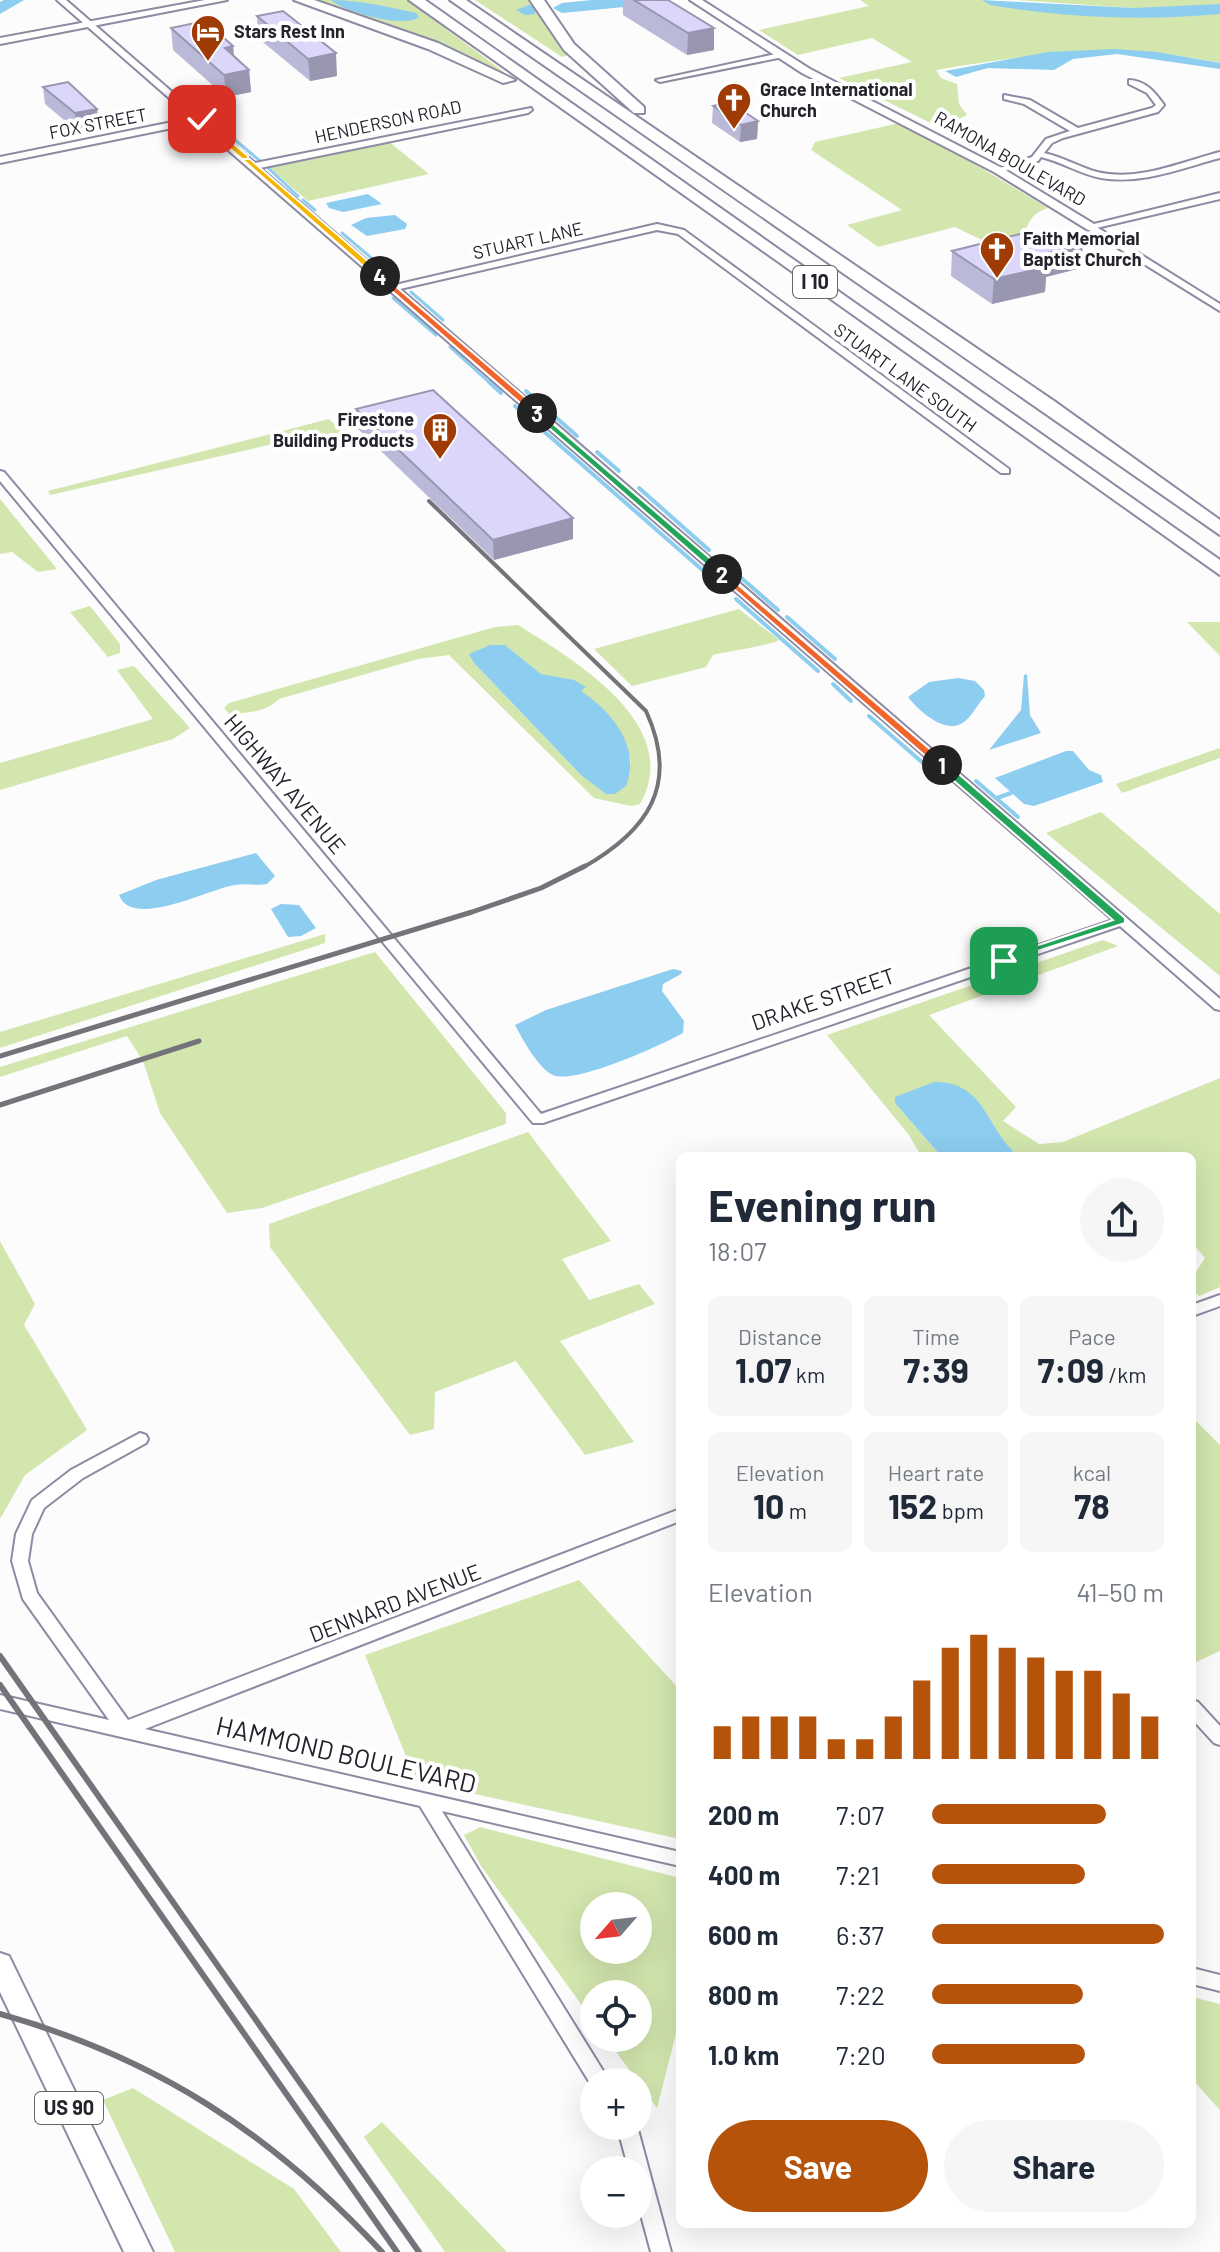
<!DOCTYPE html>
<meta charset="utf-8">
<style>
body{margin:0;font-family:Barlow,sans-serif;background:#f6f6f7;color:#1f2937;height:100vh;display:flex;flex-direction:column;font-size:30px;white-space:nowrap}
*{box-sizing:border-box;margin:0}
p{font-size:26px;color:#747a83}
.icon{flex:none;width:44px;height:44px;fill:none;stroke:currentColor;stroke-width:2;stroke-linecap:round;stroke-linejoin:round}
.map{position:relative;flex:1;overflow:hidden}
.panel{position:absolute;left:676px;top:1152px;width:520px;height:1076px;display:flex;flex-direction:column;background:#fff;border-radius:12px;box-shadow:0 8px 32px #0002}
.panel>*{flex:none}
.needle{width:52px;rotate:242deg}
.fabs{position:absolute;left:580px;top:1892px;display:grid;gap:16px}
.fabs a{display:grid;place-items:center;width:72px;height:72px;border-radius:50%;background:#fff;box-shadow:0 8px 32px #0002;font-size:40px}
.pin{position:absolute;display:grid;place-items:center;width:68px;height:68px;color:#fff;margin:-34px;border-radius:16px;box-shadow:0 4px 12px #0006}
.km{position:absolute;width:40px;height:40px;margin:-20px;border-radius:50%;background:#222;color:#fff;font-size:22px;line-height:40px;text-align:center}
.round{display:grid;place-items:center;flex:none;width:84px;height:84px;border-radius:42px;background:#f6f6f7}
.head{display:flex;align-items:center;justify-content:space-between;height:136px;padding:0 32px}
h1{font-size:44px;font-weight:700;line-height:60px}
.stats{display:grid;grid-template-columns:repeat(3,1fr);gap:12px;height:136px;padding:8px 32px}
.stats div{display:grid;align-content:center;border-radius:12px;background:#f6f6f7;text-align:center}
.stats b{font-size:34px;font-weight:700}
.stats small{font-size:22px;font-weight:400}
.stats p{font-size:22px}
.chart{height:224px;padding:16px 32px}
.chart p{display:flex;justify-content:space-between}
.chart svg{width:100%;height:144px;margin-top:8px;stroke:#b45309;stroke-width:6}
.action{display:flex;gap:16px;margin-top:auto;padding:16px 32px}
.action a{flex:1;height:92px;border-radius:48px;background:#b45309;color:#fff;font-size:32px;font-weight:700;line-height:92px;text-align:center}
.action a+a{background:#f6f6f7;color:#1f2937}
ul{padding:0 32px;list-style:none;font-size:26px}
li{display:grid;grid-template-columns:128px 96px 1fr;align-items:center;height:60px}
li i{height:20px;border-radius:10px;background:#b45309}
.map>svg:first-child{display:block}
.green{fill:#d2e6ae;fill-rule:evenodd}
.water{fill:#8dcdf0}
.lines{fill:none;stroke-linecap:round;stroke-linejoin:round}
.stream-far1{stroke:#8dcdf0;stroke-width:3}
.stream{stroke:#8dcdf0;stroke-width:4}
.river{fill:#8dcdf0;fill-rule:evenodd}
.street-casing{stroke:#8d8aa2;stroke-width:4}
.secondary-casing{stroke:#8d8aa2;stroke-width:4}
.primary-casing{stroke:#8d8aa2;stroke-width:4}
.highway-casing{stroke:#8d8aa2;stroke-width:4}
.street{fill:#fff;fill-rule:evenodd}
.secondary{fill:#fff;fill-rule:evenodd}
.primary{fill:#fff;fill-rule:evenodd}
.highway{fill:#fff;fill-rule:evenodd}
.rail-far2{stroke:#747379;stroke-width:4}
.rail-far1{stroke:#747379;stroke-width:5}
.rail{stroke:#747379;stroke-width:6}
.wall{fill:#bbb9d8}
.shaded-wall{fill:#9996b0}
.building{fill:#dad7fb;stroke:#9996b0;stroke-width:2}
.split-1{fill:#22a559;stroke:#fff;stroke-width:2}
.split-2{fill:#f0652b;stroke:#fff;stroke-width:2}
.split-3{fill:#22a559;stroke:#fff;stroke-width:2}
.split-4{fill:#f0652b;stroke:#fff;stroke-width:2}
.split-5{fill:#f5b400;stroke:#fff;stroke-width:2}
.split-6{fill:#f5b400;stroke:#fff;stroke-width:2}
.labels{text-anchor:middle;stroke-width:8;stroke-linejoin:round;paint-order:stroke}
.far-poi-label{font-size:18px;font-weight:bold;fill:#24232c;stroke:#fff;text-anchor:start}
.far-street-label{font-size:18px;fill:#24232c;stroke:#fff}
.shield{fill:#fff;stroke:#66656b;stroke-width:2}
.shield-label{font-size:20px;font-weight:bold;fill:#24232c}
.street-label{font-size:22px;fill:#24232c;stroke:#fff}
.near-street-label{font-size:26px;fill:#24232c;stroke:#fff}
</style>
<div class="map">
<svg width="1220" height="2252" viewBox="0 0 1220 2252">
<rect width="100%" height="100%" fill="#fcfcfc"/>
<!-- green -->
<g class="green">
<path d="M311,0h96l105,78h-2z"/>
<path d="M475,0h56l37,55 -6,2z"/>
<path d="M860,0c38,0 86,0 123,0 79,13 157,20 237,11v52c-100,-21 -184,-10 -284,7l5,8 16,6 2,20 8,11 -26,13 -102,-50 73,-16 -40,-24 -74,17 -39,-25 110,-24z"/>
<path d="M1017,0h203v4l-59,6z"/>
<path d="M904,122l144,86c-15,5 -18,11 -24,26l6,6h-48l-27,-13 -77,20 -31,-22 55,-15 -91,-60 4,-8z"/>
<path d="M388,141l41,33 -121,27 -41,-35z"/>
<path d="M329,419l26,26 -27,5 -20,-14 -258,59 -2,-4z"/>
<path d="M0,500v-1l57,70 -19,3 -26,-20 -12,2z"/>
<path d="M90,606l30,38v9l-12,4 -38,-45z"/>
<path d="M739,609l40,31c-4,4 -53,12 -66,15l-7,12 -74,19 -38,-37z"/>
<path d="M1187,622h33v34z"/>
<path d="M518,625c56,35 167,100 122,179l-9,2 -37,-8 -145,-143 -31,4 -139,40c-12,13 -33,14 -50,15l-5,-6 5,-5 266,-76zM505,645l36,29 44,14 -5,3c27,22 43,37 51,72l-50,12 -107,-112 -4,-9z"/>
<path d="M134,666l56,62 -17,11 -173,51v-27l153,-44 -36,-49z"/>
<path d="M1220,748v10l-98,35 -6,-9z"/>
<path d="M1101,812l119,102v62l-174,-143z"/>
<path d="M325,934v9l-325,105v-16z"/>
<path d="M1103,940l15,6 -189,69 87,92 -13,14 36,23 24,-2 157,-64v209l-21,9 -7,-5v-13l13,-20 -13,-15v-87h-182l5,-2 -16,-16 -6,-14 -98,-27v6l46,53h-20l-12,-21 -82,-100z"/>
<path d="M375,952l131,161v11l-244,84 -35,5 -67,-100 -17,-52 -16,-25 -127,41v-10z"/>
<path d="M528,1132l83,109 -49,18 27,41 50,-16 16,20 -95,37 74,101 -49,13 -69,-94 -81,31 -1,37 -24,6 -140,-188 -1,-23z"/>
<path d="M0,1241l35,63 -11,21 63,105 -62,45 -25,44z"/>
<path d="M1192,1417l28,28v206l-28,13z"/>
<path d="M579,1580l101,110v149l-264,-58 -51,-126z"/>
<path d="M480,1827l200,51v140l-23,90 -51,-70h32v-44h-44v28l-113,-156 -17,-31zM594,1906h44v44h-44z"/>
<path d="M1192,1997l28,7v106l-28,-31z"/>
<path d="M133,2088l161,101 47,63h-166l-72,-152z"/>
<path d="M382,2122l125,130h-62l-81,-115z"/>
</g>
<!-- water -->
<g class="water">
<path d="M1114,49l43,3 63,11v6l-103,-15 -44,5 -19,11 -66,-2 -32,9 -11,-6 103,-19z"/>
<path d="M368,194l14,10 -39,8 -14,-4 -3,-5z"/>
<path d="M395,215l12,9 -2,5 -38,7 -16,-11 15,-7z"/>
<path d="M490,645h15l36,29 33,6 12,7 -5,4c31,21 60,55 45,95l-11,8h-9l-25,-19 -107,-112 -5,-9z"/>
<path d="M1027,674l3,41 11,18 -52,17 32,-40 3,-35z"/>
<path d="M958,678l17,3 9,9 1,6c-7,8 -13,20 -21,26 -18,14 -46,-12 -56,-25l21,-15z"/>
<path d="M1066,751h7l16,19 12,5 2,7 -69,24 -10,-2 -29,-26z"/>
<path d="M256,853l19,23 -8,8c-11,2 -21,-1 -32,1 -27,4 -103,45 -116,10l37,-15z"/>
<path d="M281,904l18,1 17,23 -15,8 -13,1 -17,-28z"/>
<path d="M673,969l9,2 -1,3 -18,10 -1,7 22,30 -1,12c-21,12 -109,52 -130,42 -15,-7 -30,-35 -38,-50l31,-15z"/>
<path d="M934,1082c51,0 50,42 82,72l-75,2 -46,-53v-6z"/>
</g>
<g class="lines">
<!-- stream-far1 -->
<g class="stream-far1">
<path d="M201,110l15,13"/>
<path d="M223,130l36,30"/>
<path d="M267,167l31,29"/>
<path d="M303,200l12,10"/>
<path d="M342,233l54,46"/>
<path d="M372,279l16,14"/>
<path d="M411,292l32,28"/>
<path d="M393,298l43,37"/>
<path d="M450,347l41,37"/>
</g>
<!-- stream -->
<g class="stream">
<path d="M489,382l12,11"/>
<path d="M526,391l51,45"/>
<path d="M515,406l200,175"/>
<path d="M597,452l22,19"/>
<path d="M639,488l70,62"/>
<path d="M730,568l48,42"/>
<path d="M736,599l82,72"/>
<path d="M787,617l48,42"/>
<path d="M833,684l18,17"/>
<path d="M869,716l54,47"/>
<path d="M935,773l6,6"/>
<path d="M976,781l42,36"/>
<path d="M997,798l14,-5"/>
</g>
<!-- river -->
<g class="river">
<path d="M4,0h20l-24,14v-12z"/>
<path d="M331,0c27,0 58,7 85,13l3,4c-14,12 -75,-5 -88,-17z"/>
<path d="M592,0h61l-8,5 -83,8 -9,-5 9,-5z"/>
<path d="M982,0l152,8 86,-4v10c-78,7 -153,4 -230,-9z"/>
<path d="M529,5l6,1v8l-10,1 -9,-5z"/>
</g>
<!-- street casing -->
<g class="street-casing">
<g id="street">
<path d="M57,0h9l135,117h4v4l50,42 276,-55 1,2 -4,3 -268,55 135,117 262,-61 27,6 325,239v4h-8l-323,-239 -21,-4 -257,59 820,710v11l-5,-1 -95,-83 -577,197h-10l-533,-642v-10l4,1 537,642 572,-194 -916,-797 -197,40v-6l192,-39z"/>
<path d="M780,53h3v4l-123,25 -4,-2z"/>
<path d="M1129,80c17,1 26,12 35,25l-6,7 -95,26 -11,5 -8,10c19,4 35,14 53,19 41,10 84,-10 123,-20v6c-38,10 -78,27 -119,20 -21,-4 -39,-16 -60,-21l-3,4 -40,12 -4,-3 38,-13 14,-18 24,-8 -46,-27 -20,-5v-4l26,5 48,28 74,-20 4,-3 -9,-12 -18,-9z"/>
<path d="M1089,226h6l125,78v7l-131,-81z"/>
<path d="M1220,1295v11l-28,10v-11z"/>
<path d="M140,1433l6,2 2,4 -2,4 -63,35 -39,30 -12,26 -4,27 9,32 91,127 552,-211v12l-535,208 535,123v14l-238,-55 168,271h-16l-1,6 -173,-282 -420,-97v-14l109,25 -86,-121 -11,-38 4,-27 16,-34 39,-30z"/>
<path d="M1192,1700l6,2 22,24v19l-6,-2 -22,-24z"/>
<path d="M1192,1968l28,7v16l-28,-7z"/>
<path d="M617,2126h20l34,126h-20l-13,-48v-34h-9z"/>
</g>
</g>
<!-- secondary casing -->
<g class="secondary-casing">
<g id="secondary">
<path d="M205,0h22l-227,44v-6z"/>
<path d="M690,0h12l108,69 192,99 92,56 126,-31v6l-132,31 -94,-58 -192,-99z"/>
</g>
</g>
<!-- primary casing -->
<g class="primary-casing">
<path id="primary" d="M0,1953l9,3 144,296h-29l-124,-260z"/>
</g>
<!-- highway casing -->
<g class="highway-casing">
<g id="highway">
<path d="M294,0h20l124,43 77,37 -12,3 -75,-34z"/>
<path d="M409,0h16l795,560v15z"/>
<path d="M450,0h16l588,401 166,119v15z"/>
<path d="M530,0h14l30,44 70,63v6h-10l-70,-63z"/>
</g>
</g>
<!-- street -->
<use href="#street" class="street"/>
<!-- secondary -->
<use href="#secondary" class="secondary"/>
<!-- primary -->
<use href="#primary" class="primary"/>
<!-- highway -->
<use href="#highway" class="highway"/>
<!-- rail-far2 -->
<path class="rail-far2" d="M429,501l217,210c34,74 2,120 -64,157"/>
<!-- rail-far1 -->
<g class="rail-far1">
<path d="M0,1056l472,-144 69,-24 44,-22"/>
<path d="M0,1105l199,-64"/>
</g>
<!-- rail -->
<g class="rail">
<path d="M0,1656l419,596"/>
<path d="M0,1685l397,567"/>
<path d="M0,2014c157,44 271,119 382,238"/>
</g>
</g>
<!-- wall -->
<g class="wall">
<path d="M623,0h45l46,28v22l-27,5 -64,-40z"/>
<path d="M257,16l80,60 -27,5 -52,-43z"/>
<path d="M171,28l62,18 1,10 15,14 2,22 -25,5 -53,-47z"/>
<path d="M43,87l54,22 2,18 -22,4 -32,-27z"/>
<path d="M713,106l45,15 -1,18 -17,3 -28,-19z"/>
<path d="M952,251l129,17 -35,9 -1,15 -53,12 -41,-28z"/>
<path d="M356,409l217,109v21l-79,21 -137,-132z"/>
</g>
<!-- shaded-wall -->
<g class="shaded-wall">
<path d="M714,28v22l-27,5 1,-22z"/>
<path d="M233,46l2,23 -10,-21z"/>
<path d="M336,53l1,23 -27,5 -2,-22z"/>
<path d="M249,70l2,22 -25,5 -2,-22z"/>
<path d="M97,109l2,18 -22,4 -2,-18z"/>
<path d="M758,121l-1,18 -17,3 1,-17z"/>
<path d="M1083,244l-2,24 -35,9 -1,15 -53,12 2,-25 38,-22z"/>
<path d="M573,518v21l-79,21 -1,-20z"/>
</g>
<!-- building -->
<g class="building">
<path d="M634,0h34l46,28 -26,5z"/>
<path d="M283,11l53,42 -28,6 -51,-43z"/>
<path d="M200,22l9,3 24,21 -8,2 24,22 -25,5 -53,-47z"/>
<path d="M68,82l29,27 -22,4 -32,-26z"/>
<path d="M730,102l28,19 -17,4 -28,-19z"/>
<path d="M1032,231l14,9 22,-6 15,10 -51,13 15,10 -53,12 -42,-28z"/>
<path d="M433,390l140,128 -80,22 -137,-131z"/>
</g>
<!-- split-1 -->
<path class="split-1" d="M938,763h8l179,155v5l-125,40v-5l113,-38 -175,-153z"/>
<!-- split-2 -->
<path class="split-2" d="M722,571l224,192v4h-8l-219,-191z"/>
<!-- split-3 -->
<path class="split-3" d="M537,410l189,162v4h-7l-185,-161z"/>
<!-- split-4 -->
<path class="split-4" d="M380,273l161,138v4h-7l-157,-137z"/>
<!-- split-5 -->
<path class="split-5" d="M245,155l138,119v4h-6l-135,-119z"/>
<!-- split-6 -->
<path class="split-6" d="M202,117l46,39v3h-6l-43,-38z"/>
<!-- icons -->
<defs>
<g id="hotel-pin" transform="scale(1.8)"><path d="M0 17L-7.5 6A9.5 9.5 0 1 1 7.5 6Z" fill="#9f3b04" stroke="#fff"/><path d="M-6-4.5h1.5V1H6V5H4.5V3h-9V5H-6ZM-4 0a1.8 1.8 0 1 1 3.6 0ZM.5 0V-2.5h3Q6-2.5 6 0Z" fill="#fff"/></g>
<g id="church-pin" transform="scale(1.8)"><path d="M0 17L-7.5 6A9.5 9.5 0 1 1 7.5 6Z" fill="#9f3b04" stroke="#fff"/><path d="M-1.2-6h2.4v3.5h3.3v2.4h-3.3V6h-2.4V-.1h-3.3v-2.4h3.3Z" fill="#fff"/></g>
<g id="building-pin" transform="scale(1.8)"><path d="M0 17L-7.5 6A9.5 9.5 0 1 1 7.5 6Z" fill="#9f3b04" stroke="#fff"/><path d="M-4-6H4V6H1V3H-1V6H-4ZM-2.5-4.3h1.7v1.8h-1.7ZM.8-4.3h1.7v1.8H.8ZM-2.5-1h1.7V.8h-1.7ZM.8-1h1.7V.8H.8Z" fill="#fff"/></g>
</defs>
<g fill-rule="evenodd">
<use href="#hotel-pin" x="208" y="32"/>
<use href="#church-pin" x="734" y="100"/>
<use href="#church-pin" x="997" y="249"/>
<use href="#building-pin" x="440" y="430"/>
</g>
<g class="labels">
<!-- far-poi labels -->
<g class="far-poi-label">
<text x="234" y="38">Stars Rest Inn</text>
<text x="760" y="96">Grace International<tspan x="760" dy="21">Church</tspan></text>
<text x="1023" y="245">Faith Memorial<tspan x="1023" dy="21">Baptist Church</tspan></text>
<text x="414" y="426" text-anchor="end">Firestone<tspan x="414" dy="21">Building Products</tspan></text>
</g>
<!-- far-street labels -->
<g class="far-street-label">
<text transform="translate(388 122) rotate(-12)" y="6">HENDERSON ROAD</text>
<text transform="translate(98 124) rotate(-11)" y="6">FOX STREET</text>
<text transform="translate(1010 159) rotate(30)" y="6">RAMONA BOULEVARD</text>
<text transform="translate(528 241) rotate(-13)" y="6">STUART LANE</text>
<text transform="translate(905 378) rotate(36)" y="6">STUART LANE SOUTH</text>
</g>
<!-- shield labels -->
<g class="shield">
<rect x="793" y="266" width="44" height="32" rx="6"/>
<rect x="35" y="2092" width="68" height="32" rx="6"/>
</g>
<g class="shield-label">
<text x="815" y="289">I 10</text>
<text x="69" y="2115">US 90</text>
</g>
<!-- street labels -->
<g class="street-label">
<text transform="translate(285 784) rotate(50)" y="8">HIGHWAY AVENUE</text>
<text transform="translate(823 999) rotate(-19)" y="8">DRAKE STREET</text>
<text transform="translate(395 1603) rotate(-21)" y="8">DENNARD AVENUE</text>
</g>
<!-- near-street labels -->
<g class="near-street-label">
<text transform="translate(346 1755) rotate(13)" y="9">HAMMOND BOULEVARD</text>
</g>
</g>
</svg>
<div class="fabs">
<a><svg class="needle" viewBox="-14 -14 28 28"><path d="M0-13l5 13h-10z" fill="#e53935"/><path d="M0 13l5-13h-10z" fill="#747a83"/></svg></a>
<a><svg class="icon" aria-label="locate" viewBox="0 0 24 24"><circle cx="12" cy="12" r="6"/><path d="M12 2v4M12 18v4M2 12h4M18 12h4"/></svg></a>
<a>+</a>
<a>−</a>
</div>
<div class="pin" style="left:1004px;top:961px;background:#1e9e55"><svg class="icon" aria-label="arrive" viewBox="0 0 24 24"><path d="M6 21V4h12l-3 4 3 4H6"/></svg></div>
<div class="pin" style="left:202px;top:119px;background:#d93025"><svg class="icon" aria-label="check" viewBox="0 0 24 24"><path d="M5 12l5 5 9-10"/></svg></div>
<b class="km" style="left:942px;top:765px">1</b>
<b class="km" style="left:722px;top:574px">2</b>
<b class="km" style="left:537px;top:413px">3</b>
<b class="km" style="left:380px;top:276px">4</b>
<section class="panel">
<div class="head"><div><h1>Evening run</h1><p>18:07</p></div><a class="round"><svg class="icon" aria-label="share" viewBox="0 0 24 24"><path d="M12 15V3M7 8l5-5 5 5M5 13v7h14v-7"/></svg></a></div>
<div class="stats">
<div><p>Distance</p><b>1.07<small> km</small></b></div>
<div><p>Time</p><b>7:39</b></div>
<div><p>Pace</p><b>7:09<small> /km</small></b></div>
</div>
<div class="stats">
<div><p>Elevation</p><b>10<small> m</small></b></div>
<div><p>Heart rate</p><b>152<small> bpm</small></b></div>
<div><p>kcal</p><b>78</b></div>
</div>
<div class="chart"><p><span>Elevation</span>41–50 m</p>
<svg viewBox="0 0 160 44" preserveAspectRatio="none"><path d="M5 44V34M15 44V31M25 44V31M35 44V31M45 44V38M55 44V38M65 44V31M75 44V20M85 44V10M95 44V6M105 44V10M115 44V13M125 44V17M135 44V17M145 44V24M155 44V31"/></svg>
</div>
<ul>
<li><b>200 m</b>7:07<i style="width:75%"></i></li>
<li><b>400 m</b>7:21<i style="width:66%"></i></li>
<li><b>600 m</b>6:37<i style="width:100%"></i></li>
<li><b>800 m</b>7:22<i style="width:65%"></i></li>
<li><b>1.0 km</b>7:20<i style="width:66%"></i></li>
</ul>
<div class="action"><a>Save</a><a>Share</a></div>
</section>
</div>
